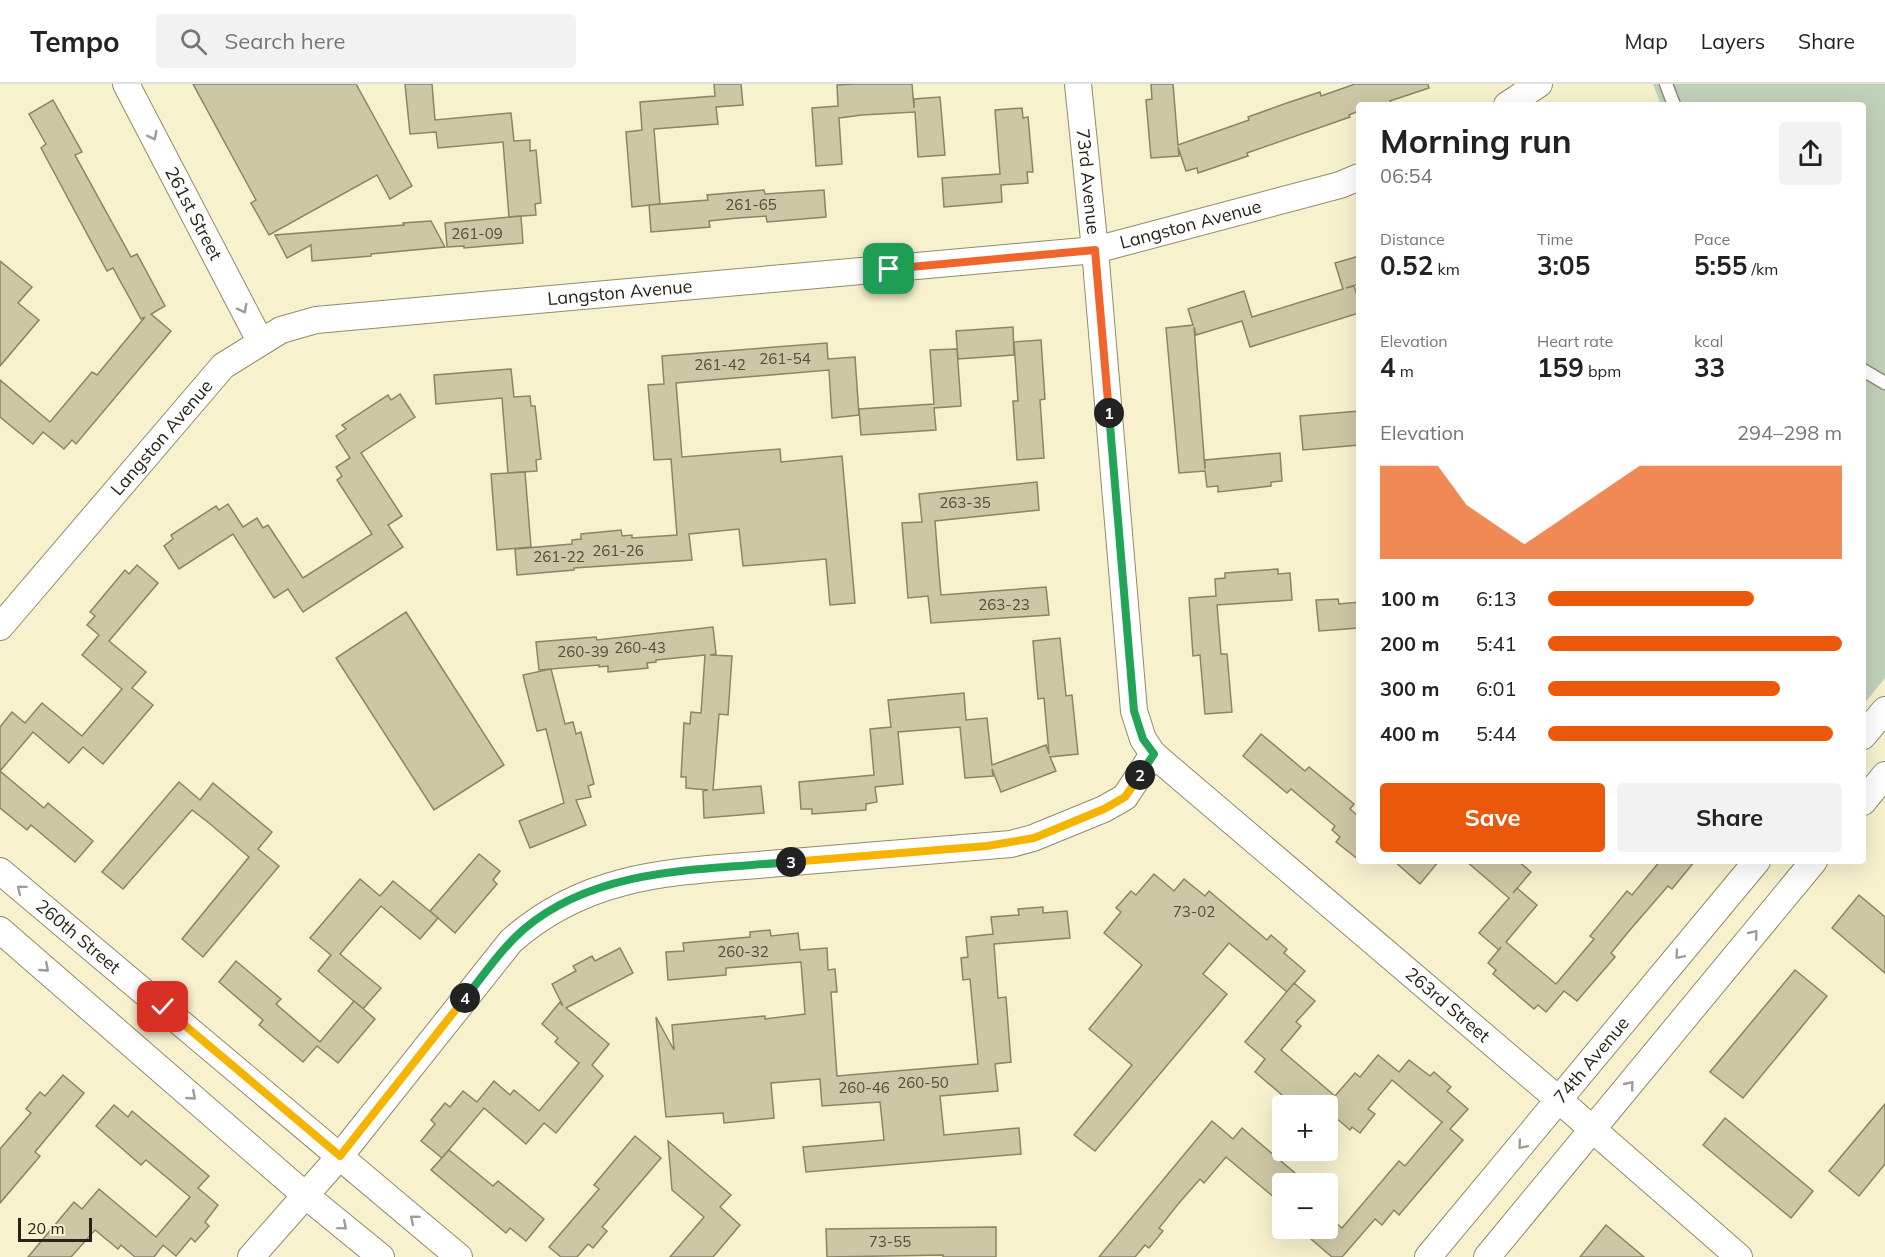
<!DOCTYPE html>
<meta charset="utf-8">
<style>
body{margin:0;font-family:Mulish,sans-serif;background:#f2f2f2;color:#222;height:100vh;display:flex;flex-direction:column;font-size:22px;white-space:nowrap}
*{box-sizing:border-box;margin:0}
p{font-size:20px;color:#767676}
.icon{flex:none;width:33px;height:33px;fill:none;stroke:currentColor;stroke-width:2;stroke-linecap:round;stroke-linejoin:round}
.map{position:relative;flex:1;overflow:hidden}
.side{position:absolute;left:1356px;top:18px;width:510px;height:762px;display:flex;flex-direction:column;background:#fff;border-radius:6px;box-shadow:0 6px 24px #0002}
.side>*{flex:none}
.buttons{position:absolute;left:1272px;top:1011px;display:grid;gap:12px}
.buttons a{display:grid;place-items:center;width:66px;height:66px;border-radius:6px;background:#fff;box-shadow:0 6px 24px #0002;font-size:30px}
.scale{position:absolute;left:18px;bottom:15px;width:74px;box-sizing:border-box;padding-left:6px;border:3px solid #262417;border-top:0;font-size:16px;line-height:21px;white-space:nowrap;color:#262417;-webkit-text-stroke:4px #f7f1ce;paint-order:stroke}
.pin{position:absolute;display:grid;place-items:center;width:51px;height:51px;color:#fff;margin:-26px;border-radius:12px;box-shadow:0 3px 9px #0006}
.km{position:absolute;width:30px;height:30px;margin:-15px;border-radius:50%;background:#222;color:#fff;font-size:16px;line-height:30px;text-align:center}
.round{display:grid;place-items:center;flex:none;width:63px;height:63px;border-radius:6px;background:#f2f2f2}
.head{display:flex;align-items:center;justify-content:space-between;height:102px;padding:0 24px}
h1{font-size:33px;font-weight:700;line-height:45px}
.stats{display:grid;grid-template-columns:repeat(3,1fr);gap:9px;height:102px;padding:6px 24px}
.stats div{display:grid;align-content:center}
.stats b{font-size:26px;font-weight:700}
.stats small{font-size:16px;font-weight:400}
.stats p{font-size:16px}
.chart{height:168px;padding:12px 24px}
.chart p{display:flex;justify-content:space-between}
.chart svg{width:100%;height:108px;margin-top:6px;fill:#ea580c;opacity:.7}
.action{display:flex;gap:12px;margin-top:auto;padding:12px 24px}
.action a{flex:1;height:69px;border-radius:6px;background:#ea580c;color:#fff;font-size:24px;font-weight:700;line-height:69px;text-align:center}
.action a+a{background:#f2f2f2;color:#222}
ul{padding:0 24px;list-style:none;font-size:20px}
li{display:grid;grid-template-columns:96px 72px 1fr;align-items:center;height:45px}
li i{height:15px;border-radius:8px;background:#ea580c}
header{display:flex;align-items:center;gap:36px;box-sizing:border-box;height:84px;padding:0 30px;background:#fff;border-bottom:2px solid #e0e0e0}
header strong{font-size:28px}
nav{display:flex;gap:33px;margin-inline-start:auto;font-size:21px}
.search{width:420px;height:54px;background:#f2f2f2;display:flex;align-items:center;gap:15px;box-sizing:border-box;padding:0 21px;border-radius:6px;color:#767676;font-size:22px}
.map>svg:first-child{display:block}
.green{fill:#c0d1ba}
.building{fill:#cdc7a5;stroke:#8b8565;stroke-width:1.5}
.lines{fill:none;stroke-linecap:round;stroke-linejoin:round}
.lane-casing{stroke:#918b6b;stroke-width:15}
.street-casing{stroke:#918b6b;stroke-width:28}
.lane{stroke:#fff;stroke-width:12}
.street{stroke:#fff;stroke-width:26}
.oneway{stroke:#9d9c97}
.split-1-casing{stroke:#fff;stroke-width:12}
.split-2-casing{stroke:#fff;stroke-width:12}
.split-3-casing{stroke:#fff;stroke-width:12}
.split-4-casing{stroke:#fff;stroke-width:12}
.split-5-casing{stroke:#fff;stroke-width:12}
.split-1{stroke:#f0652b;stroke-width:8}
.split-2{stroke:#22a559;stroke-width:8}
.split-3{stroke:#f5b400;stroke-width:8}
.split-4{stroke:#22a559;stroke-width:8}
.split-5{stroke:#f5b400;stroke-width:8}
.labels{text-anchor:middle;stroke-width:4.5;stroke-linejoin:round;paint-order:stroke}
.number-label{font-size:15px;fill:#504d3a}
.street-label{font-size:18px;fill:#262417;stroke:#f7f1ce}
</style>
<header>
<strong>Tempo</strong>
<div class="search"><svg class="icon" aria-label="search" viewBox="0 0 24 24"><circle cx="10" cy="10" r="6"/><path d="M15 15l6 6"/></svg>Search here</div>
<nav><a>Map</a><a>Layers</a><a>Share</a></nav>
</header>
<div class="map">
<svg width="1885" height="1173" viewBox="0 0 1885 1173">
<rect width="100%" height="100%" fill="#f7f1ce"/>
<!-- green -->
<path class="green" d="M1653,0h232v594l-21,26 -1,-599h-202z"/>
<!-- building -->
<g class="building">
<path d="M193,0h163l56,102 -22,13 -13,-24 -108,60 -18,-32 5,-3z"/>
<path d="M405,0h27l3,36 76,-7 3,28 16,-1v11l6,-1 5,53 -6,1 1,11 -27,2 -6,-75 -65,6 -2,-16 -26,2z"/>
<path d="M714,0h27l2,21 -27,2 2,17 -64,5 6,75 -28,3 -6,-75 16,-2 -2,-28 75,-6z"/>
<path d="M854,0h58l2,24v-9l26,-2 5,58 -27,2 -3,-45 -53,3 -23,3 3,46 -26,2 -4,-58 26,-2 -1,-21z"/>
<path d="M1151,0h22l5,61 71,-25 -1,-3 36,-13 36,-12 1,4 34,-12h73l1,4 -39,13 2,4h-33v6l-10,4 1,2 -103,36 1,3 -50,17 -1,-5 -11,3 -8,-24 1,9 -28,2 -5,-58 6,-1z"/>
<path d="M53,16l29,52 -7,3 56,102 6,-3 28,52 -14,8 20,17 -95,113 -4,-4 -8,9 -21,-17 -10,12 -33,-27v-37l50,42 42,-50 5,3 48,-58 -4,2 -28,-51 -6,3 -66,-123 5,-4 -17,-30z"/>
<path d="M1022,24l1,10 5,-1 5,55h-6l1,11 -27,2 1,17 -58,5 -2,-29 58,-4 -5,-64z"/>
<path d="M764,106l1,4 59,-4 2,27 -59,5 -1,-6 -28,2 -29,3 1,6 -59,5 -2,-27 59,-5 -1,-5z"/>
<path d="M521,132l2,27 -59,5v-2l-17,1 -2,-24z"/>
<path d="M431,137l14,26 -74,7v2l-59,5 -1,-16 -24,13 -12,-23 129,-10 -1,-2z"/>
<path d="M1359,172v28l-13,4 8,-2 5,16v11l-109,34 -8,-26 -46,14 -2,-8 11,142v-9l75,-7 2,28 -11,1v4l-53,6v-6l-11,1 -2,-16 -26,2 -13,-145 27,-3 -5,-16 56,-18 8,26 91,-28 -8,-26z"/>
<path d="M0,177l32,26 -14,16 21,17 -39,46z"/>
<path d="M1013,243l1,28 -56,4 -2,-28z"/>
<path d="M1041,256l4,59 -5,1 4,58 -27,2 -4,-59h5l-4,-59z"/>
<path d="M827,259l1,16 27,-2 4,58 -27,3 -3,-48 -153,13 6,74 98,-8 1,13 61,-6 13,147 -25,2 -4,-46 -83,7 -4,-37 -50,5 3,26 -118,8v2l-57,5 -2,-26 57,-5v-4l9,-1v-5l40,-4 1,6 10,-1v3l45,-3 -6,-76 -17,1 -6,-75 16,-1 -2,-28z"/>
<path d="M957,265l4,57 -27,2 2,22 -75,5 -2,-26 75,-5 -4,-54z"/>
<path d="M511,285l3,28 16,-1 1,10h4l6,53 -5,1 1,11 -29,2 -6,-75 -66,6 -2,-29z"/>
<path d="M400,310l15,23 -54,36 41,63 -14,9 15,22 -100,65 -15,-23 -14,9 -41,-64 -54,35 -15,-23 9,-7 -2,-4 45,-29 3,4 9,-6 15,23 14,-9 6,10 5,-3 35,53 69,-44 -35,-54 5,-4 -6,-9 14,-9 -14,-22 10,-7 -4,-4 46,-30 3,5z"/>
<path d="M1359,327v34l-56,5 -3,-34z"/>
<path d="M525,388l6,75 -34,3 -6,-76z"/>
<path d="M1037,398l2,28 -104,11 4,52 2,22 105,-8 3,28 -118,8 -3,-27 -20,2 -6,-75 20,-1 -3,-28z"/>
<path d="M137,481l21,18 -49,58 37,31 -14,16 21,17 -50,59 -20,-17 -14,16 -36,-31 -33,39v-44l12,-15 13,11 17,-20 40,33 40,-47 -40,-34 17,-20 -12,-10 8,-9 -5,-4 35,-42 4,4z"/>
<path d="M1278,485v5l12,-1 2,27 -75,5 4,49h6l5,58 -27,2 -5,-59 -7,1 -4,-58 27,-2 -1,-17 10,-1v-5z"/>
<path d="M1338,515l1,5 20,-2v26l-40,3 -3,-31z"/>
<path d="M406,528l98,153 -70,45 -98,-152z"/>
<path d="M713,543l3,27 -6,1 22,1 -4,59 -9,-1 -6,76 48,-4 3,27 -60,5 -1,-27 5,-1 -22,-2v-11h-5l3,-54 6,1 1,-12 10,1 4,-58 -49,5v2l-9,1 1,5 -40,4v-6l-9,1v-2l-60,5 -3,-28 60,-5 1,3z"/>
<path d="M1060,554l6,58 6,-1 6,59 -28,3 6,14 -55,21 -9,-23 1,7 -28,2 -5,-51 -62,5 5,52 -28,3 2,15 -11,2v6l-54,4v-5h-11l-2,-27 75,-7 -4,-46 21,-2 -3,-27 76,-7 2,27 21,-2 5,47 54,-20 3,9 -5,-56 -6,1 -5,-58z"/>
<path d="M551,585l14,55 8,-2 3,12 5,-2 13,52 -6,2 3,11 -15,3 10,25 -56,23 -11,-27 45,-18 -18,-74 -9,2 -14,-56z"/>
<path d="M1261,650l44,37 4,-4 45,37 -4,5 8,7 1,-2v46l-23,-18 4,-5 -8,-7 3,-4 -44,-37 -4,4 -44,-37z"/>
<path d="M0,687l44,37 4,-5 45,38 -18,21 -44,-37 -4,5 -27,-22z"/>
<path d="M179,698l21,18 13,-17 59,49 -14,17 21,17 -76,91 -21,-18 67,-82 -40,-34 -17,-13 -69,79 -21,-17z"/>
<path d="M479,770l21,17 -7,9 4,4 -42,49 -25,-22z"/>
<path d="M1394,777h45l-19,23z"/>
<path d="M1466,777h52l13,11 -18,21 4,-5 20,17 -31,37 50,42 38,-45 -4,-3 37,-45 5,4 28,-34h35l-23,28 -4,-3 -39,45 -18,22 4,4 -38,44 -13,-10 -18,21 -8,-7 -4,4 -41,-35 3,-4 -8,-7 13,-16 -2,3 -20,-17 30,-35z"/>
<path d="M1154,790l20,17 10,-12 21,17 4,-5 58,49 4,-5 16,14 -3,4 21,18 -18,21 -58,-49 -26,31 24,20 -132,157 -21,-16 58,-70 -43,-36 53,-64 -38,-32 17,-21 -5,-4 15,-17 5,4z"/>
<path d="M360,795l20,17 13,-15 45,37 -18,21 -39,-33 -31,36 -10,12 41,34 -18,21 -45,-38 13,-16 -21,-17z"/>
<path d="M1859,811l26,22v56l-53,-45z"/>
<path d="M1043,823v6l24,-2 3,27 -76,6 4,54 8,-1 5,65 -16,2 3,27 -58,5 4,39 75,-7 2,26 -215,18 -3,-25 81,-7 -4,-38 -58,4 -2,-27 -49,4 3,35 -50,5 -1,-10 -57,4 -10,-100 18,33 -2,-25 93,-9v3l40,-5 -4,-52 -75,6v7l-58,5 -2,-28 18,-1 -1,-8 67,-6v-5l20,-2 1,6 27,-3 2,17 27,-2 1,22 7,-1 2,23h-6l6,84 141,-12 -8,-85 -7,1 -2,-22 7,-1 -2,-20 27,-3 -2,-17 28,-2 -1,-6z"/>
<path d="M620,864l13,25 -67,35 43,36 -17,21 11,11 -47,57 -12,-10 -18,21 -42,-36 -42,50 -21,-17 14,-17 -4,-4 14,-17 5,4 13,-16 14,11 17,-21 16,14 4,-5 25,21 40,-48 -24,-21 3,-4 -16,-14 18,-22 3,4 -11,-22 24,-13 -3,-5 19,-10 3,5z"/>
<path d="M236,877l45,38 -5,5 44,38 34,-41 21,18 -37,44 -21,-17 -14,16 -44,-37 4,-5 -44,-38z"/>
<path d="M1795,886l32,26 -84,102 -33,-26z"/>
<path d="M1294,899l21,18 -19,21 5,4 -20,24 54,46 20,-23 5,4 18,-22 21,17 10,-12 21,16 4,-4 17,15 -4,4 21,18 -18,20 13,11 -64,75 -5,-5 -12,15 -7,-6 -33,38h-10l-34,-29h30v-12l14,12 57,-67 6,5 37,-44 1,1 -51,-43 -24,29 7,5 -15,19 -8,-6 -2,3 -22,-19v-5h-33l-40,-34 10,-13 -20,-17z"/>
<path d="M63,991l21,18 -49,59 5,4 -40,47v-54l31,-36 -5,-4 7,-9 7,-8 5,4z"/>
<path d="M1885,1020v60l-26,32 -30,-25z"/>
<path d="M114,1021l14,12 4,-6 77,65 -11,12 20,17 -13,17 4,4 -14,16 -4,-4 -15,18 -13,-11 -9,12h-19l-14,-12 -3,4 -23,-19 -24,27h-43l46,-55 8,7 17,-20 57,48 34,-40 -44,-37 -5,5 -45,-39z"/>
<path d="M1725,1034l88,73 -22,27 -88,-73z"/>
<path d="M1212,1037l21,18 9,-11 66,56h-26v20l-56,-47 -22,26 -4,-4 -21,24 -20,25 4,3 -14,17 -4,-3 -10,12h-36z"/>
<path d="M635,1052l26,22 -59,69 5,4 -14,17 -5,-4 -11,13h-16l-12,-10 50,-58 -5,-4z"/>
<path d="M668,1057l63,54 -11,12 20,18 -27,32h-43l34,-40 -32,-27z"/>
<path d="M449,1066l44,36 5,-5 46,38 -18,22 -16,-13 -4,5 -75,-63z"/>
<path d="M1606,1141l38,32h-64z"/>
<path d="M996,1143v30h-53v-2l-116,2 -1,-28z"/>
</g>
<g class="lines">
<!-- lane casing -->
<g class="lane-casing">
<g id="lane">
<path d="M1666,0l8,21"/>
<path d="M1863,286l22,13"/>
</g>
</g>
<!-- street casing -->
<g class="street-casing">
<g id="street">
<path id="s1" d="M126,0l134,257"/>
<path id="s2" d="M1078,0l17,166 39,461 9,28 10,15 406,346 180,157"/>
<path d="M1507,21l32,-21"/>
<path id="s3" d="M0,543l223,-261 58,-36 35,-10 779,-70 245,-65 19,-8"/>
<path d="M1863,652l22,-26"/>
<path d="M1863,718l22,-27"/>
<path id="s4" d="M0,787l459,386"/>
<path d="M0,846l305,265 76,62"/>
<path d="M251,1173l89,-101 171,-215c80,-71 170,-69 270,-78 69,-6 137,-11 206,-17l24,-2 22,-6 71,-29 21,-12 28,-43"/>
<path id="s5" d="M1428,1173l329,-396"/>
<path d="M1487,1173l327,-396"/>
</g>
</g>
<!-- lane -->
<use href="#lane" class="lane"/>
<!-- street -->
<use href="#street" class="street"/>
</g>
<!-- one-way arrows -->
<defs><path id="oneway-chevron" d="M-2-3.5L2.5 0L-2 3.5" fill="none" stroke-width="1.6" stroke-linecap="round" stroke-linejoin="round" transform="scale(1.5)"/></defs>
<g class="oneway">
<use href="#oneway-chevron" transform="translate(153 52) rotate(63)"/>
<use href="#oneway-chevron" transform="translate(243 225) rotate(63)"/>
<use href="#oneway-chevron" transform="translate(21 805) rotate(-140)"/>
<use href="#oneway-chevron" transform="translate(1754 850) rotate(-51)"/>
<use href="#oneway-chevron" transform="translate(1679 871) rotate(130)"/>
<use href="#oneway-chevron" transform="translate(45 884) rotate(41)"/>
<use href="#oneway-chevron" transform="translate(1630 1001) rotate(-51)"/>
<use href="#oneway-chevron" transform="translate(192 1012) rotate(41)"/>
<use href="#oneway-chevron" transform="translate(1522 1061) rotate(130)"/>
<use href="#oneway-chevron" transform="translate(414 1135) rotate(-140)"/>
<use href="#oneway-chevron" transform="translate(343 1142) rotate(40)"/>
</g>
<g class="lines">
<!-- split-1 casing -->
<g class="split-1-casing">
<path id="split-1" d="M889,185l206,-19 14,163"/>
</g>
<!-- split-2 casing -->
<g class="split-2-casing">
<path id="split-2" d="M1109,329l25,298 9,28 11,15 -14,21"/>
</g>
<!-- split-3 casing -->
<g class="split-3-casing">
<path id="split-3" d="M791,778l196,-16 47,-8 70,-29 21,-12 15,-22"/>
</g>
<!-- split-4 casing -->
<g class="split-4-casing">
<path id="split-4" d="M465,914c19,-23 36,-49 59,-69 73,-62 177,-59 267,-67"/>
</g>
<!-- split-5 casing -->
<g class="split-5-casing">
<path id="split-5" d="M163,923l177,149 125,-158"/>
</g>
<!-- split-1 -->
<use href="#split-1" class="split-1"/>
<!-- split-2 -->
<use href="#split-2" class="split-2"/>
<!-- split-3 -->
<use href="#split-3" class="split-3"/>
<!-- split-4 -->
<use href="#split-4" class="split-4"/>
<!-- split-5 -->
<use href="#split-5" class="split-5"/>
</g>
<g class="labels">
<!-- number labels -->
<g class="number-label">
<text x="751" y="126">261-65</text>
<text x="477" y="155">261-09</text>
<text x="785" y="280">261-54</text>
<text x="720" y="286">261-42</text>
<text x="965" y="424">263-35</text>
<text x="618" y="472">261-26</text>
<text x="559" y="478">261-22</text>
<text x="1004" y="526">263-23</text>
<text x="640" y="569">260-43</text>
<text x="583" y="573">260-39</text>
<text x="1194" y="833">73-02</text>
<text x="743" y="873">260-32</text>
<text x="923" y="1004">260-50</text>
<text x="864" y="1009">260-46</text>
<text x="890" y="1163">73-55</text>
</g>
<!-- street labels -->
<g class="street-label">
<text dy="6" stroke="none"><textPath href="#s2" startOffset="98">73rd Avenue</textPath></text>
<text dy="6" stroke="none"><textPath href="#s1" startOffset="146">261st Street</textPath></text>
<text dy="6" stroke="none"><textPath href="#s3" startOffset="1329">Langston Avenue</textPath></text>
<text dy="6" stroke="none"><textPath href="#s3" startOffset="753">Langston Avenue</textPath></text>
<text dy="6" stroke="none"><textPath href="#s3" startOffset="249">Langston Avenue</textPath></text>
<text dy="6" stroke="none"><textPath href="#s4" startOffset="102">260th Street</textPath></text>
<text dy="6" stroke="none"><textPath href="#s2" startOffset="1064">263rd Street</textPath></text>
<text dy="6" stroke="none"><textPath href="#s5" startOffset="256">74th Avenue</textPath></text>
</g>
</g>
</svg>
<div class="buttons">
<a>+</a>
<a>−</a>
</div>
<div class="scale">20 m</div>
<div class="pin" style="left:889px;top:185px;background:#1e9e55"><svg class="icon" aria-label="arrive" viewBox="0 0 24 24"><path d="M6 21V4h12l-3 4 3 4H6"/></svg></div>
<div class="pin" style="left:163px;top:923px;background:#d93025"><svg class="icon" aria-label="check" viewBox="0 0 24 24"><path d="M5 12l5 5 9-10"/></svg></div>
<b class="km" style="left:1109px;top:329px">1</b>
<b class="km" style="left:1140px;top:691px">2</b>
<b class="km" style="left:791px;top:778px">3</b>
<b class="km" style="left:465px;top:914px">4</b>
<section class="side">
<div class="head"><div><h1>Morning run</h1><p>06:54</p></div><a class="round"><svg class="icon" aria-label="share" viewBox="0 0 24 24"><path d="M12 15V3M7 8l5-5 5 5M5 13v7h14v-7"/></svg></a></div>
<div class="stats">
<div><p>Distance</p><b>0.52<small> km</small></b></div>
<div><p>Time</p><b>3:05</b></div>
<div><p>Pace</p><b>5:55<small> /km</small></b></div>
</div>
<div class="stats">
<div><p>Elevation</p><b>4<small> m</small></b></div>
<div><p>Heart rate</p><b>159<small> bpm</small></b></div>
<div><p>kcal</p><b>33</b></div>
</div>
<div class="chart"><p><span>Elevation</span>294–298 m</p>
<svg viewBox="0 0 160 44" preserveAspectRatio="none"><path d="M0 44V6L10 6L20 6L30 22L40 30L50 38L60 30L70 22L80 14L90 6L100 6L110 6L120 6L130 6L140 6L150 6L160 6V44z"/></svg>
</div>
<ul>
<li><b>100 m</b>6:13<i style="width:70%"></i></li>
<li><b>200 m</b>5:41<i style="width:100%"></i></li>
<li><b>300 m</b>6:01<i style="width:79%"></i></li>
<li><b>400 m</b>5:44<i style="width:97%"></i></li>
</ul>
<div class="action"><a>Save</a><a>Share</a></div>
</section>
</div>
